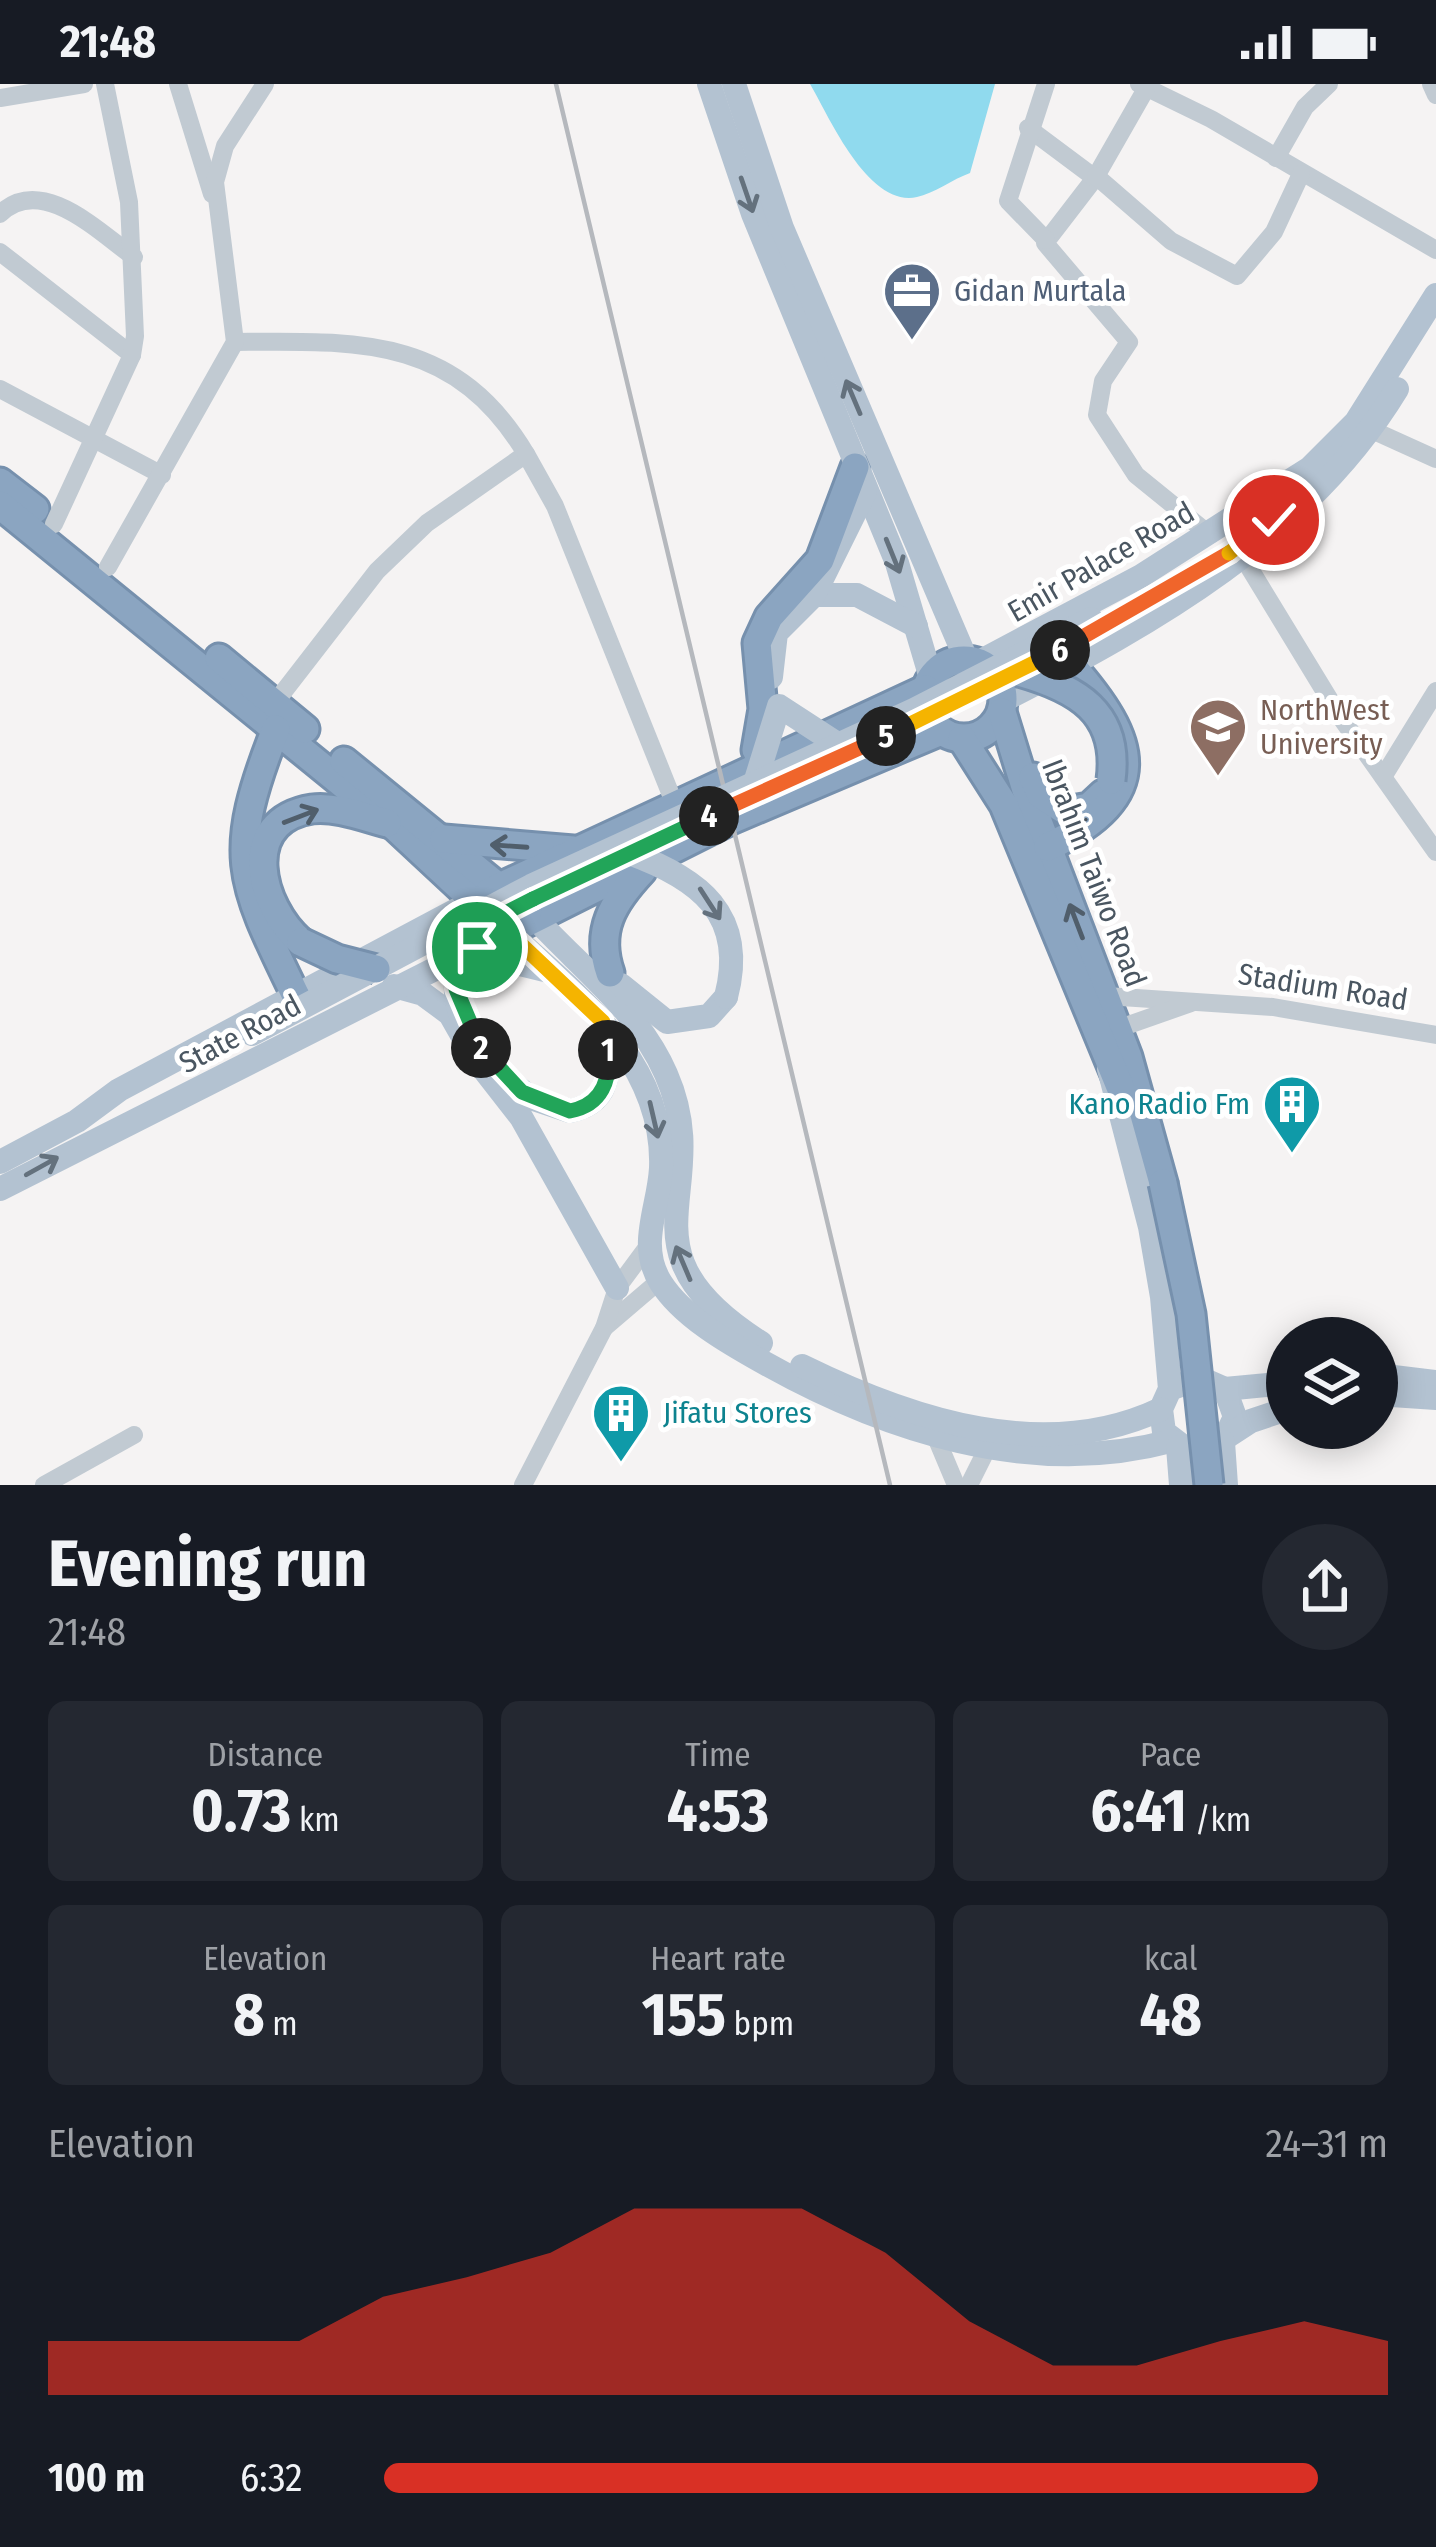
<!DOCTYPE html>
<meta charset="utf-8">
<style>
body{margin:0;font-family:"Fira Sans Condensed",sans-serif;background:#242831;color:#f1f3f6;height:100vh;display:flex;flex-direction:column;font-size:45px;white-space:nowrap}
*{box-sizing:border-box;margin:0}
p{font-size:39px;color:#9ea1a6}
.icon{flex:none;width:66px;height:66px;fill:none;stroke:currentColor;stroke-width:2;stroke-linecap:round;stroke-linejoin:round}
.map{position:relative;height:1401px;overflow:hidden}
.sheet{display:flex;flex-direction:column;background:#171b24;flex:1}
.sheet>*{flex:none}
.controls{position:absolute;left:1266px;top:1233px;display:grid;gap:24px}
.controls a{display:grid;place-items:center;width:132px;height:132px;border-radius:50%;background:#171b24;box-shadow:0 6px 30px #0003;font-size:60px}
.pin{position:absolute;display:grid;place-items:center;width:102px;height:102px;color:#fff;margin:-51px;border:6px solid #fff;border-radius:50%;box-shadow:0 3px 12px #0007}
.km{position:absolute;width:60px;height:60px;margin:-30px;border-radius:50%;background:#222;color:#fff;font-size:33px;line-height:60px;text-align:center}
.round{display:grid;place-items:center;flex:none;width:126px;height:126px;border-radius:63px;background:#242831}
.summary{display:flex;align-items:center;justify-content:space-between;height:204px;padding:0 48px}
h1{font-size:66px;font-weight:700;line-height:90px}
.metrics{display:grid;grid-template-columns:repeat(3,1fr);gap:18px;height:204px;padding:12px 48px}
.metrics div{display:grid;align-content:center;border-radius:18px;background:#242831;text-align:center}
.metrics b{font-size:60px;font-weight:700}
.metrics small{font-size:33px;font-weight:400}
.metrics p{font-size:33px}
.chart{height:336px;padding:24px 48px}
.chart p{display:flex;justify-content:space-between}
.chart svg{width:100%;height:216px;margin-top:12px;fill:#d93025;opacity:.7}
ul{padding:0 48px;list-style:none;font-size:39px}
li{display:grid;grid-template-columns:192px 144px 1fr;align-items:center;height:90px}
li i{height:30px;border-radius:15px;background:#d93025}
.status{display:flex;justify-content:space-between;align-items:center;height:84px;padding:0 60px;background:#171b24;direction:ltr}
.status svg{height:33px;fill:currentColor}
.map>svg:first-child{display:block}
.water{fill:#90daee}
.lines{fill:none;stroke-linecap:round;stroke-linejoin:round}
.highway-casing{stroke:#7690ad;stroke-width:33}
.minor{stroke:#c1cad2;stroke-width:18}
.major{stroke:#b3c2d1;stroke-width:24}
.highway{stroke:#8ba5c1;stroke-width:27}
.rail{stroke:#b5b8bd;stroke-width:4.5}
.highway-bridge-casing{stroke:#7690ad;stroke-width:33;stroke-linecap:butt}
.major-bridge{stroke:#b3c2d1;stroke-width:24}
.highway-bridge{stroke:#8ba5c1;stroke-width:27}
.oneway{stroke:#64717d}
.oneway2{stroke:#505e6b}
.split-1-casing{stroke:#fff;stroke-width:24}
.split-2-casing{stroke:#fff;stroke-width:24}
.split-3-casing{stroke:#fff;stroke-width:24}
.split-4-casing{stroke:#fff;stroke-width:24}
.split-5-casing{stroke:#fff;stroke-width:24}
.split-6-casing{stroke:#fff;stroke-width:24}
.split-7-casing{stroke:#fff;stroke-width:24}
.split-8-casing{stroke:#fff;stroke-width:24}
.split-1{stroke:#f5b400;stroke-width:15}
.split-2{stroke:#22a559;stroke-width:15}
.split-3{stroke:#22a559;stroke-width:15}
.split-4{stroke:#22a559;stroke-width:15}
.split-5{stroke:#f0652b;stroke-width:15}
.split-6{stroke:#f5b400;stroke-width:15}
.split-7{stroke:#f0652b;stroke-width:15}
.split-8{stroke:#f5b400;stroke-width:15}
.labels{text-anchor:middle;stroke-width:10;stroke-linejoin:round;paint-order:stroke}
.service-label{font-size:30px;fill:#4e5e75;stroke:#fff;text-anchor:start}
.street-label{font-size:30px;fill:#4a5661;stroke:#fff}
.education-label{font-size:30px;fill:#785e54;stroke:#fff;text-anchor:start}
.culture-label{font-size:30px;fill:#0d838f;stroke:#fff;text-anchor:end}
</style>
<div class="status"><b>21:48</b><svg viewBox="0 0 49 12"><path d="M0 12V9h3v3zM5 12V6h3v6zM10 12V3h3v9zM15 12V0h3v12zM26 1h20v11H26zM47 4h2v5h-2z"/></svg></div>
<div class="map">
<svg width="1436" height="1401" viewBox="0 0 1436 1401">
<rect width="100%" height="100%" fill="#f5f3f3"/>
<!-- water -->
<path class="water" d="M810,0h185l-25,89c-17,6 -37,21 -53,24 -49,11 -88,-81 -107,-113z"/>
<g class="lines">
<!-- highway casing -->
<g class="highway-casing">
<g id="highway">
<path d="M0,398l35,27"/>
<path d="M0,421l392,319 116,108 225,-113 208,-88"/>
<path d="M219,574l86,71"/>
<circle cx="964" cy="615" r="39"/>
<path d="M1002,628l24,78 102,267 35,126"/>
<path d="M276,645c-50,127 -37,150 20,267"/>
<path d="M962,655l42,66 117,284"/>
<path d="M756,666l7,-41 -6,-66 12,-26 51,-57 35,-93"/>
<path d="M344,677l184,150"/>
<path d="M1033,693l8,18 25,16 23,-4 14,-13"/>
<path d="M444,755l129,11"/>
<path d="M1048,763c107,-52 90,-106 22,-183"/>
<path d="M489,808l437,-203"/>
<path d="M301,858c-41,-35 -64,-121 11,-133 24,-3 52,8 75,14"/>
<path d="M610,889c-15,-43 3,-71 32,-102"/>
</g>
</g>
<!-- minor -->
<g class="minor">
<path d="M178,0l34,110"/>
<path d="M1139,0l72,35 225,131"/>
<path d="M1431,0l5,11"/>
<path d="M1147,3l-52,91 -50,65 84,99 -26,39 -6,34 39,60 74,60"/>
<path d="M0,14l84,-14"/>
<path d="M1028,44l67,50"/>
<path d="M1276,74l29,-51 24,-23"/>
<path d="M1096,92l75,65 66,35 37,-44 27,-58"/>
<path d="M0,130c41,-41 100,19 134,43"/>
<path d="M1046,156l-38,-39 38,-117"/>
<path d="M0,168l132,103"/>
<path d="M235,258c122,-1 220,-7 291,112l-99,69 -50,48 -103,133"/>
<path d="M0,305l162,86"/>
<path d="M1361,341l75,34"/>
<path d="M526,370l29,52 120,299"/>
<path d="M54,440l78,-169 3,-19 -6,-134 -24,-118"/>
<path d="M1244,475l95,156 97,137"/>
<path d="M108,483l127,-225 -20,-160 10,-36 40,-62"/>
<path d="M1383,693l53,-86"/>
<path d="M1106,912l167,11 163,28"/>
<path d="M1117,945l74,-26"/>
<path d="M604,1244l55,-47"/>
<path d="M935,1351l21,50"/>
<path d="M44,1401l90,-50"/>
<path d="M523,1401l81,-157 13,-40 31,-42"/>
<path d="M969,1401l19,-38"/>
</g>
<!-- major -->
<g class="major">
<path d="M709,0l44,130 144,349 34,115"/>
<path d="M734,0l48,144 184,431"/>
<path d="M814,511h43l59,31"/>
<path d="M979,578l162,-86 169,-108 46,-46 80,-127"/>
<path d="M771,593l5,-44 38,-38 51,-103"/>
<path d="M1004,616c151,-78 303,-163 393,-311"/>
<path d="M535,834c46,50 103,92 131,156 52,118 -56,173 95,269"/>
<path d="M460,877l35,-3 54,13"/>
<path d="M621,901l46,37 42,-6 17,-19"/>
<path d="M394,902l29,8 27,20 25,44 46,59 96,171"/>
<path d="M1109,985l41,158 12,70 8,92 -9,20 3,23 25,19 34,-9 12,-25 -10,-28 -25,-11 -30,11"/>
<path d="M534,1015l36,12c46,-9 40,-51 33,-87"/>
<path d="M0,1078l77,-41 42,-31 358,-191"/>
<path d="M0,1105l508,-257c70,63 157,131 153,236 -2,40 -24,77 0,115 21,33 66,59 100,78 122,69 269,118 410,80"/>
<path d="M802,1282c110,54 243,98 359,43"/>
<path d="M1377,1291l59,7"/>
<path d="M1225,1305l62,-6"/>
<path d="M1377,1310l59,4"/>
<path d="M1228,1352l23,-15 36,-12"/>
<path d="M1223,1358l3,43"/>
<path d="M1178,1363l3,38"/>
</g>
<!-- highway -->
<use href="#highway" class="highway"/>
<!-- rail -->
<path class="rail" d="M556,0l334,1401"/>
<!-- highway-bridge casing -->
<g class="highway-bridge-casing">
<g id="highway-bridge">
<path d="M1019,588c57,16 101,40 92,108"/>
<path d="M301,858l36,17 39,10"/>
<path d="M1163,1099l28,131 18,171"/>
</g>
</g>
<!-- major-bridge -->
<g class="major-bridge">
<path d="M755,699l24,-77 60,39"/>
<path d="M629,769c69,25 119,61 97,144"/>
<path d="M473,846c-6,18 -16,36 -17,55 -3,44 44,93 78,114"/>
<path d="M252,950l279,-148 383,-176 177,-91"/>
</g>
<!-- highway-bridge -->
<use href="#highway-bridge" class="highway-bridge"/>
</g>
<!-- one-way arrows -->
<defs><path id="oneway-shaft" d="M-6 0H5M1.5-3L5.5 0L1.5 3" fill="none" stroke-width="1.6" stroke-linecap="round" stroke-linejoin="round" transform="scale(3)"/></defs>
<g class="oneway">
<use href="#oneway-shaft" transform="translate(747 111) rotate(71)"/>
<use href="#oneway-shaft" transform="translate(853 313) rotate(-113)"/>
<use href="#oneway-shaft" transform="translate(893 472) rotate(68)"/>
<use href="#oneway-shaft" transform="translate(710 820) rotate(57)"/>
<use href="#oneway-shaft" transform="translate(654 1036) rotate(77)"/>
<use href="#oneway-shaft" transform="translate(42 1082) rotate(-29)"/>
<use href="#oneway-shaft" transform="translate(683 1179) rotate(-113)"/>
</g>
<g class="oneway2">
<use href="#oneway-shaft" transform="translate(301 732) rotate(-21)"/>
<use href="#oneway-shaft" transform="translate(509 762) rotate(-176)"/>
<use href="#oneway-shaft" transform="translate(1076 837) rotate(-111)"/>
</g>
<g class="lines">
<!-- split-1 casing -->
<g class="split-1-casing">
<path id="split-1" d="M477,863l31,-15 95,90 5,28"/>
</g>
<!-- split-2 casing -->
<g class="split-2-casing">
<path id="split-2" d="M481,964l41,44 48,19c32,-6 41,-31 38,-61"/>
</g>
<!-- split-3 casing -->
<g class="split-3-casing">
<path id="split-3" d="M481,964l-25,-59 16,-59 61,-31"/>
</g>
<!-- split-4 casing -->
<g class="split-4-casing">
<path id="split-4" d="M533,815l176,-83"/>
</g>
<!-- split-5 casing -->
<g class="split-5-casing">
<path id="split-5" d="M709,732l177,-80"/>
</g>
<!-- split-6 casing -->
<g class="split-6-casing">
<path id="split-6" d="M886,652l174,-86"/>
</g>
<!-- split-7 casing -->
<g class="split-7-casing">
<path id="split-7" d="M1060,566l169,-97"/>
</g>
<!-- split-8 casing -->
<g class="split-8-casing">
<path id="split-8" d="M1229,469l45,-33"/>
</g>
<!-- split-1 -->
<use href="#split-1" class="split-1"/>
<!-- split-2 -->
<use href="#split-2" class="split-2"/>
<!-- split-3 -->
<use href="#split-3" class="split-3"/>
<!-- split-4 -->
<use href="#split-4" class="split-4"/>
<!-- split-5 -->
<use href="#split-5" class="split-5"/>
<!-- split-6 -->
<use href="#split-6" class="split-6"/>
<!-- split-7 -->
<use href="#split-7" class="split-7"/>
<!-- split-8 -->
<use href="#split-8" class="split-8"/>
</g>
<!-- icons -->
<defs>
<g id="office-pin" transform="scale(3)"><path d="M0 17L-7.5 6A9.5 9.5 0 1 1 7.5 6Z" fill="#5c6f8a" stroke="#fff"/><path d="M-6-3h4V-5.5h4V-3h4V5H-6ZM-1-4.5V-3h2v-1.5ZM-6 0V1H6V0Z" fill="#fff"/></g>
<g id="university-pin" transform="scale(3)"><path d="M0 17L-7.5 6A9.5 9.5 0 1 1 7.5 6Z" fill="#8d6e63" stroke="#fff"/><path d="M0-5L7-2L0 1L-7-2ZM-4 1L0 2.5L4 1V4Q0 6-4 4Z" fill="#fff"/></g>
<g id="building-pin" transform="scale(3)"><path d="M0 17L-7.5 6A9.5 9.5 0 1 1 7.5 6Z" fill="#0f9aa8" stroke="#fff"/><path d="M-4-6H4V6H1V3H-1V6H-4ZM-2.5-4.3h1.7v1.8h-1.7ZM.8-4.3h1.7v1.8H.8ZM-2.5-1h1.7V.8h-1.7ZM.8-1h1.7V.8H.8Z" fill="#fff"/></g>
</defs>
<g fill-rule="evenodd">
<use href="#office-pin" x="912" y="207"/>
<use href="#university-pin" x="1218" y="643"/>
<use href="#building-pin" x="1292" y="1020"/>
<use href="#building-pin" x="621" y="1329"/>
</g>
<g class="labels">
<!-- service labels -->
<g class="service-label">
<text x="954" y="217">Gidan Murtala</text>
</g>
<!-- street labels -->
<g class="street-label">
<text transform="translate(1101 478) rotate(-30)" y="10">Emir Palace Road</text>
<text transform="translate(1094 789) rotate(69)" y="10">Ibrahim Taiwo Road</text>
<text transform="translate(1323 903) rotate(9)" y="10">Stadium Road</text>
<text transform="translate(240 950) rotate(-28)" y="10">State Road</text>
</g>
<!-- education labels -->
<g class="education-label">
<text x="1260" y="636">NorthWest<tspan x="1260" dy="34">University</tspan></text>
</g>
<!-- culture labels -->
<g class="culture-label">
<text x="1250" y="1030">Kano Radio Fm</text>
<text x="663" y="1339" text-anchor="start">Jifatu Stores</text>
</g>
</g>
</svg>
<div class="controls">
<a><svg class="icon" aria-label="layers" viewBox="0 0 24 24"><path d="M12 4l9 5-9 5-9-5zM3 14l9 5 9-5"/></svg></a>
</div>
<div class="pin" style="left:477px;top:863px;background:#1e9e55"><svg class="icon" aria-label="arrive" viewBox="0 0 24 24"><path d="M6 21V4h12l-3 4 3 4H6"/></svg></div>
<div class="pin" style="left:1274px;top:436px;background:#d93025"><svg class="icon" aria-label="check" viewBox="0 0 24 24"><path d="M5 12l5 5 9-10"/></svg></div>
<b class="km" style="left:608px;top:966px">1</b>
<b class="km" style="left:481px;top:964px">2</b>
<b class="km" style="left:709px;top:732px">4</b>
<b class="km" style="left:886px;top:652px">5</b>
<b class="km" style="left:1060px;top:566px">6</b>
</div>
<section class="sheet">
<div class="summary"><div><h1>Evening run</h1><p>21:48</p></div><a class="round"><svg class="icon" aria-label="share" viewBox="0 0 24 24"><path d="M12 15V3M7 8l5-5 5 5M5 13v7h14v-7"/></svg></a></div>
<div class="metrics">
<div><p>Distance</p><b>0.73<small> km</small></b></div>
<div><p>Time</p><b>4:53</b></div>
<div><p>Pace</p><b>6:41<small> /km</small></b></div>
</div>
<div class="metrics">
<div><p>Elevation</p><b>8<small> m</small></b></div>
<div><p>Heart rate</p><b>155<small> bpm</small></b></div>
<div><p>kcal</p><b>48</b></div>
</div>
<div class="chart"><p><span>Elevation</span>24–31 m</p>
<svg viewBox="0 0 160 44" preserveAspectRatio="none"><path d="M0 44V33L10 33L20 33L30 33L40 24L50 20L60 15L70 6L80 6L90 6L100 15L110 29L120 38L130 38L140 33L150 29L160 33V44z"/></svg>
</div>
<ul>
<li><b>100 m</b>6:32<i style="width:93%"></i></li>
</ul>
</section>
